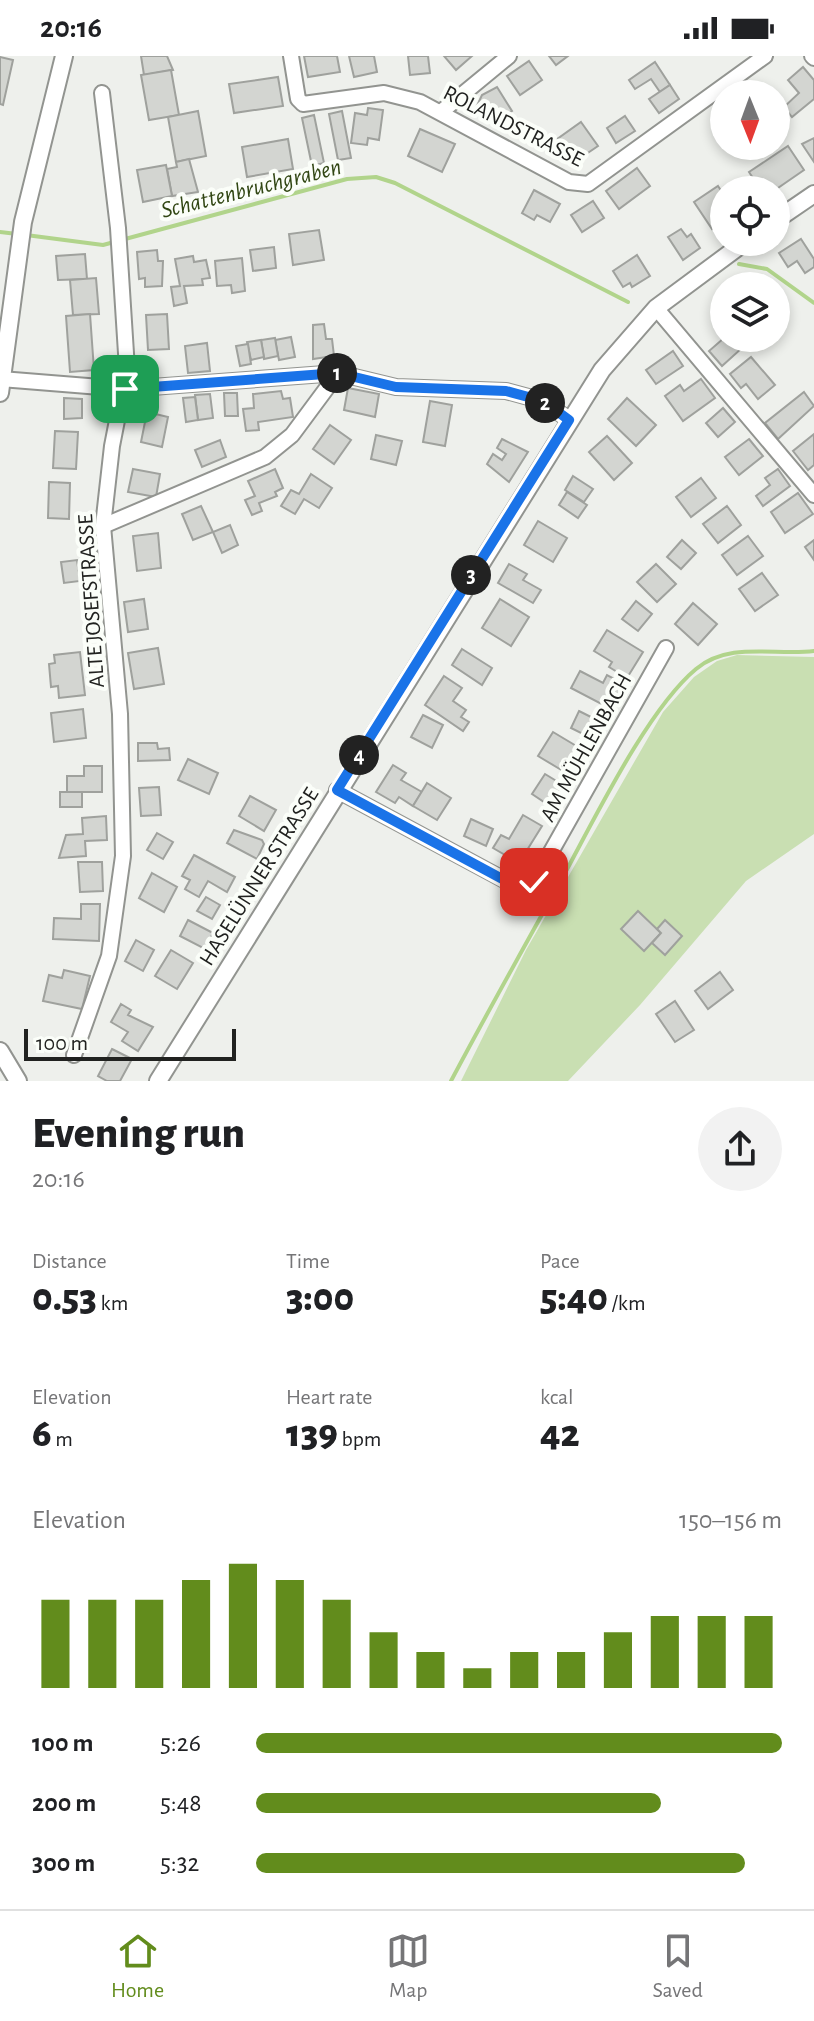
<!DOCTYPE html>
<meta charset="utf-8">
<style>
body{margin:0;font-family:"Alegreya Sans",sans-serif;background:#f2f2f2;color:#202124;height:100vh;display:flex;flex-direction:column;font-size:30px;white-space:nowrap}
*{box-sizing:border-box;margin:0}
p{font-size:26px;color:#757577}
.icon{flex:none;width:44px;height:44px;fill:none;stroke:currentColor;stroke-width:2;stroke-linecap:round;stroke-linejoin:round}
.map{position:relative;height:1025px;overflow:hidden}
.drawer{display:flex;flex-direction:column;background:#fff;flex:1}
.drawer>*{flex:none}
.needle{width:52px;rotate:179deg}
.buttons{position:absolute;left:710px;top:24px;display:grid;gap:16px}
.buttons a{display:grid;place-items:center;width:80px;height:80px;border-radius:50%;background:#fff;box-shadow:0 4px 12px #0003;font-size:40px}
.scale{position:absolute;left:24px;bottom:20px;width:212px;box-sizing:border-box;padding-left:8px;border:4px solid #212220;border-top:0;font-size:22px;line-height:28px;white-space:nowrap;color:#212220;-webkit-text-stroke:6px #fbfef9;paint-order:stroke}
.pin{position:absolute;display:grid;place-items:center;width:68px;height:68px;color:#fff;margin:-34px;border-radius:16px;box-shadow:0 4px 12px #0006}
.km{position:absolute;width:40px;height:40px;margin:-20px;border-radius:50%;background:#222;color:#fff;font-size:22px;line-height:40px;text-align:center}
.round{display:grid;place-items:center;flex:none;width:84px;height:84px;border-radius:42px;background:#f2f2f2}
.overview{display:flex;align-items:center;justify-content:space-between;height:136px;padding:0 32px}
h1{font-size:44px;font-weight:800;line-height:60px}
.metrics{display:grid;grid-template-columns:repeat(3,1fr);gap:12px;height:136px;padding:8px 32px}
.metrics div{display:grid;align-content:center}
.metrics b{font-size:40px;font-weight:800}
.metrics small{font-size:22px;font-weight:400}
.metrics p{font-size:22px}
.chart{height:224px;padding:16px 32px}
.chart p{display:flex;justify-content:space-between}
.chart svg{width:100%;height:144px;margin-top:8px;stroke:#628c1c;stroke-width:6}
ul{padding:0 32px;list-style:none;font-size:26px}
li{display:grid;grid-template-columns:128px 96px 1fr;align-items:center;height:60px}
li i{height:20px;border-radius:10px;background:#628c1c}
.status{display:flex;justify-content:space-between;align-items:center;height:56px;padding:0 40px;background:#fff;direction:ltr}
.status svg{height:22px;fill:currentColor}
.dock{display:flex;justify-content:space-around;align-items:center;height:112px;border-top:2px solid #e0e0e0;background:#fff;font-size:22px;color:#757577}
.dock a{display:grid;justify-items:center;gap:4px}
.dock .on{color:#628c1c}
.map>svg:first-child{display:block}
.green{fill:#c9dfb2}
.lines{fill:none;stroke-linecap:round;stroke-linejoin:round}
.stream{stroke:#b1d48b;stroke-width:4}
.building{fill:#d3d5d1;stroke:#9fa19d;stroke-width:2}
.minor-casing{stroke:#929490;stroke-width:18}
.tertiary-casing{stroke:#929490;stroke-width:20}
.minor{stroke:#fff;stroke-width:14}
.tertiary{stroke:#fff;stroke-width:16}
.route-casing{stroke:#fff;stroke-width:16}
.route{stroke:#1a73e8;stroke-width:10}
.labels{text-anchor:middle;stroke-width:8;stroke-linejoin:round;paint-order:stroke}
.street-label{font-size:22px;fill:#212220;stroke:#fbfef9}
.water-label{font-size:24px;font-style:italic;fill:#314613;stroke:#fbfef9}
</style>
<div class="status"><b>20:16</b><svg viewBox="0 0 49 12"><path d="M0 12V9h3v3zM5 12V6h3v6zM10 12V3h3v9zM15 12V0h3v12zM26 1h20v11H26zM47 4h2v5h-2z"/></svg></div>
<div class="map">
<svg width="814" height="1025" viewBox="0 0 814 1025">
<rect width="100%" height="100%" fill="#eef0ec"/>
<!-- green -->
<path class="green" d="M737,599l77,2v177l-68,47 -106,124 -72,76h-107l65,-131 137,-238 31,-35 23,-16z"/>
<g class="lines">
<!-- stream -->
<g class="stream">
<path d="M0,176l17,2"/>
<path d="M26,179l77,10 244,-66 29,-2 19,6 233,119"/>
<path d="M739,208l28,5 47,34"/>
<path d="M451,1025c37,-70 76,-139 114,-208 31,-57 83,-164 131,-204 34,-28 79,-13 118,-18"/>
</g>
</g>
<!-- building -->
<g class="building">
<path d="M141,0h26l6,14 -29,5z"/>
<path d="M304,0h33l3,16 -32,5z"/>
<path d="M349,0h25l3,16 -23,5z"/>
<path d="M408,0h20l2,17 -20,2z"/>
<path d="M444,0h28l-16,14z"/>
<path d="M549,0h19l-12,9z"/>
<path d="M0,1l13,3 -10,45 -3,-1z"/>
<path d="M529,5l13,19 -22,15 -13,-19z"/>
<path d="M655,6l15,23 -10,7 -9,-13 -16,10 -6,-9z"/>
<path d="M803,11l11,13v19l-22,18 -8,-10 15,-14 -11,-13z"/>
<path d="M171,14l8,45 -30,5 -8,-45z"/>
<path d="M278,21l5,29 -49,7 -5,-29z"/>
<path d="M670,29l9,14 -20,14 -10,-14z"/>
<path d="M497,31l15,24 -16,10 -12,-1 -9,-10 7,-15z"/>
<path d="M368,52l15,2 -4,30 -11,-2 -1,7 -16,-2 4,-30 12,2z"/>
<path d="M198,55l8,45 -30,6 -8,-45z"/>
<path d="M342,55l9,47 -13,2 -9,-46z"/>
<path d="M314,59l10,48 -12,3 -10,-48z"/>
<path d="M625,60l10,15 -19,12 -9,-15z"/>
<path d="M581,66l17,24 -28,19 -17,-23z"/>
<path d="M420,73l35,15 -13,28 -34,-16z"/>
<path d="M814,82v24l-12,-18z"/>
<path d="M288,83l5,30 -46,8 -5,-30z"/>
<path d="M788,90l16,24 -29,20h-14l-12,-18z"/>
<path d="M189,103l9,33 -26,4 -5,-27 10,-2 -1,-5z"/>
<path d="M166,109l6,31 -29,6 -6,-32z"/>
<path d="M637,112l13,18 -31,23 -13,-18z"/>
<path d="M718,130l6,9v26l-12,8 -18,-27z"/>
<path d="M534,134l26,14 -10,18 -13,-7 -3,5 -12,-7z"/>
<path d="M593,145l11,17 -22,14 -11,-17z"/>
<path d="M681,173l6,8 4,-3 9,14 -17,12 -15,-23z"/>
<path d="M319,174l5,30 -31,5 -4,-31z"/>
<path d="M801,183l13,20v8l-9,6 -8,-12 -9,6 -9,-14z"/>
<path d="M274,191l2,21 -23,3 -3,-21z"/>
<path d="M157,194l1,11h5l-1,25 -17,1v-9l-6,1 -2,-27z"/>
<path d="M85,198l2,25 -29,1 -2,-24z"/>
<path d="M637,199l13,21 -18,11 -2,-4 -7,4 -10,-16z"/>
<path d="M193,200l1,6 12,-2 4,18 -8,1 1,6 -19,1 3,17 -13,3 -3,-19 9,-1 -5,-27z"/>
<path d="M242,202l3,33 -13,2 -1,-8 -14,1 -2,-25z"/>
<path d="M96,222l3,36 -26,1 -3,-35z"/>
<path d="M90,258l4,56 -24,2 -4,-56z"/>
<path d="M167,258l2,35 -21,1 -2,-35z"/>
<path d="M324,268l2,15h6l2,17 -21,3v-34z"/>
<path d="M291,281l4,20 -16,3 -4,-20z"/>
<path d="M275,282l3,18 -14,3 -3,-19z"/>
<path d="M724,282h10l8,10 -20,18 -13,-15z"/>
<path d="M261,284l3,17 -13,3 -4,-18z"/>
<path d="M207,287l3,28 -22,2 -3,-27z"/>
<path d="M248,288l3,20 -11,2 -4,-20z"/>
<path d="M673,295l10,15 -27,18 -10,-14z"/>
<path d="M751,301l24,28 -17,14 -12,-15 -5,4 -11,-14z"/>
<path d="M701,323l14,19 -32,23 -18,-25 15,-11 4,6z"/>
<path d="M348,332l31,6 -4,23 -31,-7z"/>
<path d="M281,335l2,8 7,-1 3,19 -35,5 1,8 -13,1 -3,-22 11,-1 -1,-14z"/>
<path d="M804,336l10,14 -36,33 -13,-16z"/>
<path d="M224,337h13l1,23h-13z"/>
<path d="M210,338l3,24 -15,2 -3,-25z"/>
<path d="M195,341l3,23 -12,2 -3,-24z"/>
<path d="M64,342l18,1v19l-18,1z"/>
<path d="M627,342l29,27 -20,21 -28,-27z"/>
<path d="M430,345l22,4 -7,41 -22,-4z"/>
<path d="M723,352l12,14 -17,15 -12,-14z"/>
<path d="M147,356l21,5 -6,30 -21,-5z"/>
<path d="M330,369l21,15 -17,24 -21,-15z"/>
<path d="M55,375l23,1 -2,37 -23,-1z"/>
<path d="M814,378v31l-6,5 -15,-19z"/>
<path d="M376,379l26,6 -6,24 -25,-6z"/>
<path d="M607,380l25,27 -18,17 -25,-28z"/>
<path d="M502,383l26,13 -19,30 -22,-18 6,-10 9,6 4,-6 -9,-6z"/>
<path d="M749,383l14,17 -24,19 -14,-18z"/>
<path d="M220,384l6,17 -24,10 -7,-17z"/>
<path d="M133,413l27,5 -4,23 -28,-5z"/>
<path d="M275,413l8,19 -8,4 2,4 -18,7 3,8 -10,4 -7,-15 10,-4 -7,-15z"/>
<path d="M778,413l12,17 -27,20 -7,-10 14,-11 -5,-7z"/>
<path d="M311,418l21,14 -13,20 -15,-9 -9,15 -14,-8 10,-16 8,4z"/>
<path d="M573,420l20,13 -9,13 -19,-12z"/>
<path d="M701,422l15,20 -25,19 -15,-20z"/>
<path d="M49,426l21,1 -1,36 -21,-1z"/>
<path d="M567,436l20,13 -9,13 -19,-13z"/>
<path d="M798,437l15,21 -28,19 -14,-21z"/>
<path d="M201,450l12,26 -20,8 -11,-26z"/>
<path d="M727,450l14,19 -23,18 -15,-19z"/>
<path d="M538,465l29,17 -14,24 -29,-17z"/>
<path d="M230,469l8,20 -16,8 -9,-21z"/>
<path d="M158,477l3,35 -24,3 -4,-35z"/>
<path d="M748,480l15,20 -26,19 -15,-20z"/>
<path d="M682,484l14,13 -15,16 -14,-12z"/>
<path d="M814,484v20l-9,-13z"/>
<path d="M77,504l3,21 -16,2 -3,-21z"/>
<path d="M509,508l18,10 -4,6 18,10 -8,13 -35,-20z"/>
<path d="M656,508l20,20 -19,18 -20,-20z"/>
<path d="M762,517l16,22 -23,16 -16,-22z"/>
<path d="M144,543l4,30 -20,3 -4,-30z"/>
<path d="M500,543l29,18 -18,29 -29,-18z"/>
<path d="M636,545l16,13 -14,17 -16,-12z"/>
<path d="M693,547l24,21 -19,21 -23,-21z"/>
<path d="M607,574l36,22 -16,26 -18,-11 3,-5 -18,-11z"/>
<path d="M158,592l6,36 -30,5 -6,-36z"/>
<path d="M462,593l30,19 -10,17 -30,-20z"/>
<path d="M80,596l5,43 -26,3 -1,-12 -7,1 -2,-23 6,-1 -1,-8z"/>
<path d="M580,615l23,12 4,-8 17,9 -13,25 -40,-21z"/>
<path d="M444,620l18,12 -9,13 13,9 -5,7 8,5 -6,9 -38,-26z"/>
<path d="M83,653l3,29 -32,4 -3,-29z"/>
<path d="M579,655l22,11 -8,17 -22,-11z"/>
<path d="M423,659l20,10 -11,23 -21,-11z"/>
<path d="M553,676l25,15 -15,24 -25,-15z"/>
<path d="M138,687h19l1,6 11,-1 1,12 -32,1z"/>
<path d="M188,703l30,14 -9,21 -31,-14z"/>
<path d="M393,709l13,8 -5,7 21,12 -9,14 -14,-9 -4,6 -19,-11z"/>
<path d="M84,710h18v26h-35v-16h17z"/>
<path d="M545,718l18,11 -13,21 -18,-12z"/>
<path d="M427,727l24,15 -14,22 -24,-14z"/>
<path d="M159,731l2,28 -20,1 -2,-28z"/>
<rect x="60" y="736" width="22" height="15"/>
<path d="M250,740l26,14 -12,21 -25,-15z"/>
<path d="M523,759l19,11 -23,37 -26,-15 8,-13 8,4z"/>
<path d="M106,760l1,24 -22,1 1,15 -27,2 7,-23 17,-1 -1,-16z"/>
<path d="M471,763l22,10 -7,17 -22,-10z"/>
<path d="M234,774l28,10 2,4 -7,15 -30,-16z"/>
<path d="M157,777l16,9 -10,17 -16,-9z"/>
<path d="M194,799l41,22 -8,15 -19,-11 -9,16 -14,-8 5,-9 -8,-4z"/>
<path d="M78,806h24l1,29 -23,1z"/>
<path d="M152,817l25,14 -13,25 -25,-14z"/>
<path d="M206,841l14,8 -8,14 -15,-8z"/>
<path d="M81,848h19l-1,37 -46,-2 1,-21 27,1z"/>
<path d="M638,855l23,22 -17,18 -23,-22z"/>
<path d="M188,864l25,13 -8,16 -25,-13z"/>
<path d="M665,864l17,16 -17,19 -13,-12 9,-10 -4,-4z"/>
<path d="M136,884l18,10 -11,21 -18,-10z"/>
<path d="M171,894l22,13 -16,26 -22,-13z"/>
<path d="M64,914l26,6 -8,33 -39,-8 6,-26 13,3z"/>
<path d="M720,916l13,18 -25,19 -13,-18z"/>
<path d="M675,945l19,29 -19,12 -19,-28z"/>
<path d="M121,948l10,6 -3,5 25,12 -15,24 -16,-10 6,-9 -17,-10z"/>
<path d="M112,993l20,10 -12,22h-13l-9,-5z"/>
</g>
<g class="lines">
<!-- minor casing -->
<g class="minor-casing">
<g id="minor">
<path d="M291,0l7,43 5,5 81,-11 36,9 149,80 19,2 177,-128"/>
<path d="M812,0l2,2"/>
<path d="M441,56l68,-56"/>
<path d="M656,252l158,187"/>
<path d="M1,323l124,10 213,-16 58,14 110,4 37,10 26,19"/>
<path d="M103,470l162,-69 27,-22 46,-62"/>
<path d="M337,734l184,99 13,-7 132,-234"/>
<path d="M74,999l35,-99 14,-100 -3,-142 -17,-188 9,-80 15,-77 -9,-141 -16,-135"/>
</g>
</g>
<!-- tertiary casing -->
<g class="tertiary-casing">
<g id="tertiary">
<path d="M776,164l38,-26"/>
<path d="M0,337l23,-171 41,-166"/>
<path d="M0,995l18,30"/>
<path d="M158,1025l444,-711 54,-62 89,-66"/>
</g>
</g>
<!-- minor -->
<use href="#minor" class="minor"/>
<!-- tertiary -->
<use href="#tertiary" class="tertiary"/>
</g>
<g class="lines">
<!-- route casing -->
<g class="route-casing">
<path id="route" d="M125,333l213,-16 58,14 110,4 37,10 26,19 -232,370 184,99 13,-7"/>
</g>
<!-- route -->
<use href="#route" class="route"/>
</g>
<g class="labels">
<!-- street labels -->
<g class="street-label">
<text transform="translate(514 69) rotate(27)" y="8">ROLANDSTRASSE</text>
<text transform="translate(90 545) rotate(-94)" y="8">ALTE JOSEFSTRASSE</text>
<text transform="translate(585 691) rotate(-61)" y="8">AM MÜHLENBACH</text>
<text transform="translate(258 820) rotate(-58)" y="8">HASELÜNNER STRASSE</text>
</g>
<!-- water labels -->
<g class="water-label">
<text transform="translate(251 132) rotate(-14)" y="8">Schattenbruchgraben</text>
</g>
</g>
</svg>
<div class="buttons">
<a><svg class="needle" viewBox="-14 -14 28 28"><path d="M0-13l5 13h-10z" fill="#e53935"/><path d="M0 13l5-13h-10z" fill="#757577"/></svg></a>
<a><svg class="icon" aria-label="locate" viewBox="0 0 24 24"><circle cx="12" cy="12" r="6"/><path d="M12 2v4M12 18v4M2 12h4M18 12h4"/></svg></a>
<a><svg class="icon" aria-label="layers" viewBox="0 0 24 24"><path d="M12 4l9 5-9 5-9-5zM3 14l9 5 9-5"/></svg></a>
</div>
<div class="scale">100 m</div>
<div class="pin" style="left:125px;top:333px;background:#1e9e55"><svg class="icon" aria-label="arrive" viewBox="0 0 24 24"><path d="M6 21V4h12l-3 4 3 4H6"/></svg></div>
<div class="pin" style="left:534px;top:826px;background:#d93025"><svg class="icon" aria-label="check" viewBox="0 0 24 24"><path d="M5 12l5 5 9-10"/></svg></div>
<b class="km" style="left:337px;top:317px">1</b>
<b class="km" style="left:545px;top:347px">2</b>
<b class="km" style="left:471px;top:519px">3</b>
<b class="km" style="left:359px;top:699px">4</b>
</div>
<section class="drawer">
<div class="overview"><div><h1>Evening run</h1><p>20:16</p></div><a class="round"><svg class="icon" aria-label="share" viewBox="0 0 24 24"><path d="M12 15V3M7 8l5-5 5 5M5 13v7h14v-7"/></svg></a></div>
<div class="metrics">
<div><p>Distance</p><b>0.53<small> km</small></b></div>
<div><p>Time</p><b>3:00</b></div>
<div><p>Pace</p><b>5:40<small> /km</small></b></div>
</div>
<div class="metrics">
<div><p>Elevation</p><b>6<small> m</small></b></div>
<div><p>Heart rate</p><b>139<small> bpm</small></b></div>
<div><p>kcal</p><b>42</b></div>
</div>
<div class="chart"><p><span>Elevation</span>150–156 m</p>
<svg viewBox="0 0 160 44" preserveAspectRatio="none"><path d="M5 44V17M15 44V17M25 44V17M35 44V11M45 44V6M55 44V11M65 44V17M75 44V27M85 44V33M95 44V38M105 44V33M115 44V33M125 44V27M135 44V22M145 44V22M155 44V22"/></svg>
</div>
<ul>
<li><b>100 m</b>5:26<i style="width:100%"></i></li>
<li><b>200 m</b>5:48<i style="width:77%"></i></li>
<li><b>300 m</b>5:32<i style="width:93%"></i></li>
</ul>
</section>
<nav class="dock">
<a class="on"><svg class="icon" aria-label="home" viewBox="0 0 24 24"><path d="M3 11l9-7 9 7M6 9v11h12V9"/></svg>Home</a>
<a><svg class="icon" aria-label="map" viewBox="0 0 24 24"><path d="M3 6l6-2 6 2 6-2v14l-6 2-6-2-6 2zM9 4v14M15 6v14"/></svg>Map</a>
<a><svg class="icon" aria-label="saved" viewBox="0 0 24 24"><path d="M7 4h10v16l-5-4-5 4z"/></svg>Saved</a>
</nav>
